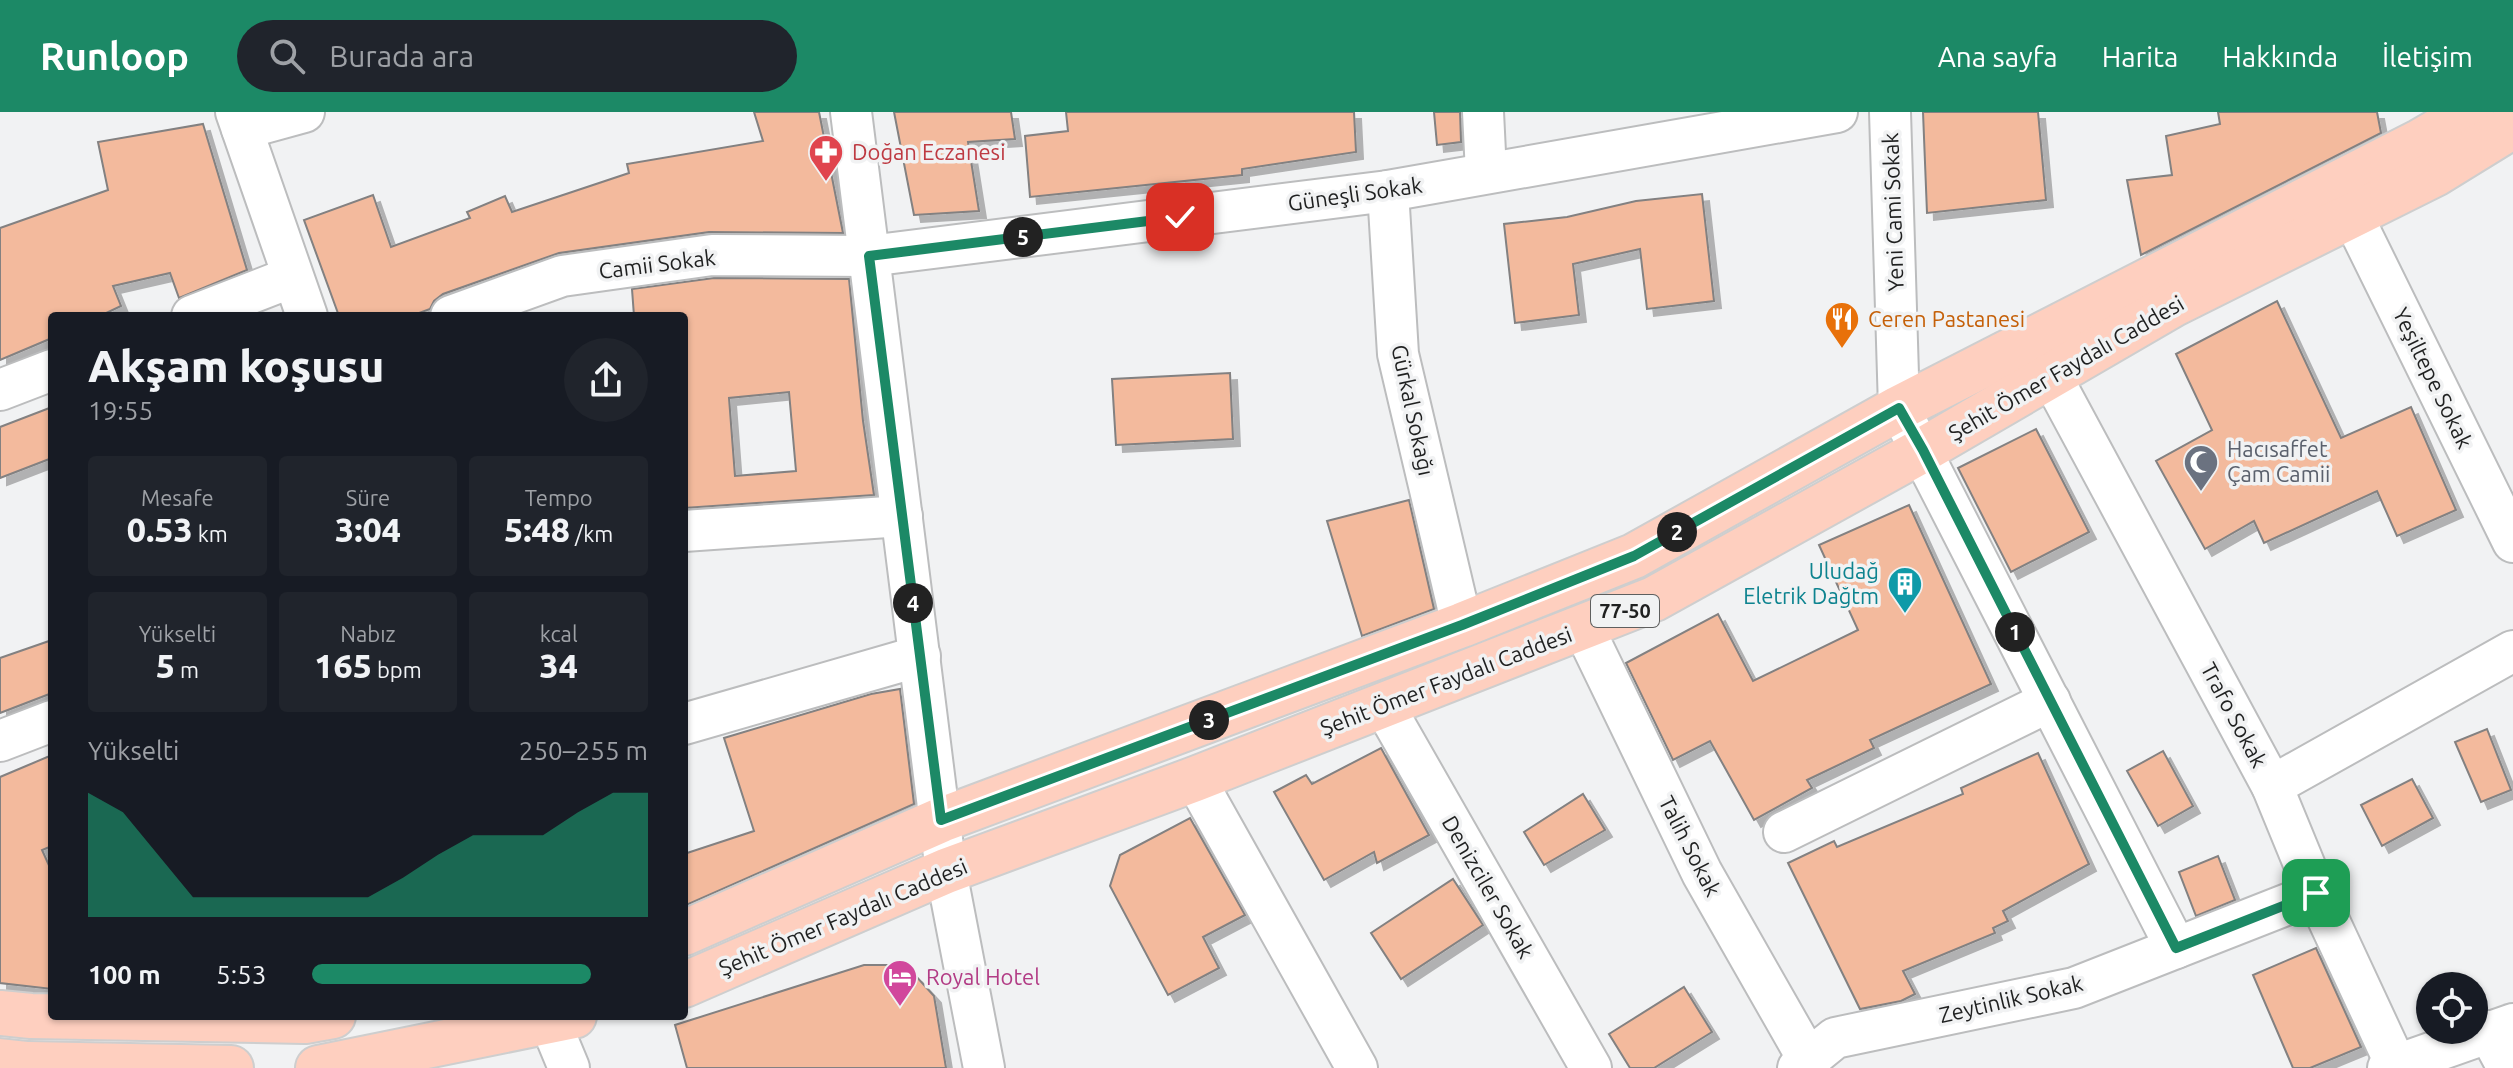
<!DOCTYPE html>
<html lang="tr">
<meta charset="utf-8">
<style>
body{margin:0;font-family:Ubuntu,sans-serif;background:#20242c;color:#f1f3f6;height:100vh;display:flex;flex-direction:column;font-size:30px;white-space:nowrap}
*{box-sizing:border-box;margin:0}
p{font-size:26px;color:#9ea1a6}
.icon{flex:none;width:44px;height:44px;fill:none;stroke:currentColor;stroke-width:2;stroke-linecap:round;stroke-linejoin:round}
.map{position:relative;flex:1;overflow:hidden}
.side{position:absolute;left:48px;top:200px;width:640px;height:708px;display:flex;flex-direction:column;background:#171b24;border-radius:8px;box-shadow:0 2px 6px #0004}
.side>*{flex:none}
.buttons{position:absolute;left:2416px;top:860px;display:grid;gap:16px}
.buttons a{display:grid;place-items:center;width:72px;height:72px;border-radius:50%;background:#171b24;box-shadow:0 2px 6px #0004;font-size:40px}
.pin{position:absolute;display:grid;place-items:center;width:68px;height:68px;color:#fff;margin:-34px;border-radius:16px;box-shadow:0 4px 12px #0006}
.km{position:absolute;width:40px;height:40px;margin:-20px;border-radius:50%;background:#222;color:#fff;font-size:22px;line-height:40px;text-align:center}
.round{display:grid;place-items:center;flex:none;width:84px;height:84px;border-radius:42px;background:#20242c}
.summary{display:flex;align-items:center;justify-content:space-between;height:136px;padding:0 40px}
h1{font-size:44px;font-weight:800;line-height:60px}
.metrics{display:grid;grid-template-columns:repeat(3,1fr);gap:12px;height:136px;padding:8px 40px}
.metrics div{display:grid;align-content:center;border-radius:8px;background:#20242c;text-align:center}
.metrics b{font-size:34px;font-weight:800}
.metrics small{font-size:22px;font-weight:400}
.metrics p{font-size:22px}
.chart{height:224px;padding:16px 40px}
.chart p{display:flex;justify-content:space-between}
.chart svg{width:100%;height:144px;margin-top:8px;fill:#1c8966;opacity:.7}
ul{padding:0 40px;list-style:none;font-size:26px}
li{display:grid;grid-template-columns:128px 96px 1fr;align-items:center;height:60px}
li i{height:20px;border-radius:10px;background:#1c8966}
header{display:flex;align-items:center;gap:48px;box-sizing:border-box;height:112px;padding:0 40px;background:#1c8966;color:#fff}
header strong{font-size:38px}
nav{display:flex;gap:44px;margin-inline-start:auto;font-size:28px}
.search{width:560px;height:72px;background:#20242c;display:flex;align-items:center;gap:20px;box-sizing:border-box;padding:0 28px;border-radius:44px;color:#9ea1a6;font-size:30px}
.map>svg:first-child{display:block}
.building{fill:#f3ba9d;stroke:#838181;stroke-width:2;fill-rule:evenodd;filter:url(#shadow)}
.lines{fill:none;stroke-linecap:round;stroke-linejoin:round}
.minor-casing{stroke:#bcbdbe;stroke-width:44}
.major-casing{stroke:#cecece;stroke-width:48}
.minor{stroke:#fff;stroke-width:40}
.major{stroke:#fecfbf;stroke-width:44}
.route-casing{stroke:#fff;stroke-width:16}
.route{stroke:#1c8966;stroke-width:10}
.labels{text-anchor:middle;stroke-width:7;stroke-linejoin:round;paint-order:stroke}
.shield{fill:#f1f2f3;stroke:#5e5f5f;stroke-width:2}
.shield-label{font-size:20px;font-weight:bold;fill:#1f2020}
.health-label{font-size:22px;fill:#be3a42;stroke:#f1f2f3;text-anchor:start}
.street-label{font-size:22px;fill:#1f2020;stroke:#f1f2f3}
.food-label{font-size:22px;fill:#c56008;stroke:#f1f2f3;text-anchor:start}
.worship-label{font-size:22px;fill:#5b616d;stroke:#f1f2f3;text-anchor:start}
.culture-label{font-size:22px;fill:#0d838f;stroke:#f1f2f3;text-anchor:end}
.hotel-label{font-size:22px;fill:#b23c85;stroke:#f1f2f3;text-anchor:start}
</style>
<header>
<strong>Runloop</strong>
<div class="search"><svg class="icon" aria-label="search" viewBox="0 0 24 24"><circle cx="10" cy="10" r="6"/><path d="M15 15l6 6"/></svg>Burada ara</div>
<nav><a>Ana sayfa</a><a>Harita</a><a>Hakkında</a><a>İletişim</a></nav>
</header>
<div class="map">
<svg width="2513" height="956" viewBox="0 0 2513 956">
<defs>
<filter id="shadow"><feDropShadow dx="7" dy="7" stdDeviation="0" flood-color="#0004"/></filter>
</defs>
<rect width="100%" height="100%" fill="#f1f2f3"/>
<!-- building -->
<g class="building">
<path d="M754,0h65l24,121 -134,-1 -150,21 -116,41 -9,7 -4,8 -19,7h-72l-35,-96 69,-25 18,52 79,-29 -3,-6 38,-16 7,16 117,-39 -2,-9 136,-23z"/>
<path d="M894,0h117l4,27 -47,3 11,69 -65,4z"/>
<path d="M1066,0h288l2,40 -114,17v6l-212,22 -5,-61 43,-5z"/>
<path d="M1434,0h26l1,30 -24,3z"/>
<path d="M1923,0h115l8,88 -119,13z"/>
<path d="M2218,0h159l4,21 -240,122 -14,-75 45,-5 -6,-39 54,-12z"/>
<path d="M203,12l44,146 -68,28 -9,-25 -57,13 8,20 -21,10h-48v22l-52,22v-132l108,-38 -10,-48z"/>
<path d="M1702,82l12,107 -67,8 -7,-60 -67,15 6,51 -64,8 -11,-99 63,-7 69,-16z"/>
<path d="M714,166l135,1 14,142 11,74 -190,13v-192h-50l-2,-27zM789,280l7,79 -61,5 -6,-78z"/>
<path d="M2277,189l64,137 70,-31 45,103 -59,26 -20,-45 -113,52 -10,-22 -49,28 -49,-88 56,-31 -36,-76z"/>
<path d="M1230,261l3,66 -117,6 -4,-66z"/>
<path d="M52,295v51l-52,20v-51z"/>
<path d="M2036,317l53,103 -78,40 -53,-104z"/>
<path d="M1409,388l25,109 -72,27 -35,-115z"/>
<path d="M1909,393l82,179 -121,56 4,8 -67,32 5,8 -58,32 -44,-79 -37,19 -47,-97 92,-49 35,67 105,-51 -39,-85z"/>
<path d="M52,528v53l-52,20v-55z"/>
<path d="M900,577l14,115 -230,102v-52l70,-23 -30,-93 147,-44z"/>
<path d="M2487,617l24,61 -30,12 -26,-60z"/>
<path d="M1381,636l48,87 -52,28 -3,-11 -50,28 -50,-88 32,-17 6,9z"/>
<path d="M2163,639l30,55 -35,20 -31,-55z"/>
<path d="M2038,641l51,111 -86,47 5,10 -15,7 2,5 -92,38 12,23 -14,7 -41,8 -72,-146 46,-22 3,6 126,-53 -2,-6z"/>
<path d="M52,643v91l-10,4 10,22v117l-52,-6v-206z"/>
<path d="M2412,667l21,39 -51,28 -21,-41z"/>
<path d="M1583,682l22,36 -61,35 -20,-33z"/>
<path d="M1190,706l55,97 -42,22 16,31 -51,27 -58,-109 10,-31z"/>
<path d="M2218,744l17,44 -39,16 -17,-44z"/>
<path d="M1453,767l30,46 -82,54 -30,-46z"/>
<path d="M2316,836l45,99 -51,21h-17l-40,-93z"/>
<path d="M864,853h28l23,10 19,21 12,72h-259l-12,-43z"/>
<path d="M1684,875l28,45 -58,36h-24l-21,-34z"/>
</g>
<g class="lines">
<!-- minor casing -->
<g class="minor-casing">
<g id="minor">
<path d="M236,0l71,204"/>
<path d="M851,0l95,759 38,197"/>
<path d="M1483,0l3,61"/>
<path d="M1890,0l9,296 277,540"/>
<path d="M242,17l62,-17"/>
<path d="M1388,79l10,163 64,271"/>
<path d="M2352,103l161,327"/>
<path d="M192,204l100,-39"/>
<path d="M451,204l111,-40 150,-21 157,1 519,-65 449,-79"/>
<path d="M2051,264l221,410 44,107 80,172"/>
<path d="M0,278l52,-20"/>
<path d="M684,419l218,-15"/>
<path d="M1583,515l119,246 106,186"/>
<path d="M1384,594l207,362"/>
<path d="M684,612l236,-68"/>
<path d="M0,629l52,-20"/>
<path d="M1195,667l162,289"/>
<path d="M2272,674l241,-135"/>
<path d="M1784,720l266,-131"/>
<path d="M550,910l19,46"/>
<path d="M2488,919l20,37"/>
<path d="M1798,956l37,-30 239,-50 242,-95"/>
<path d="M2388,956l125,-44"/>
</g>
</g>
<!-- major casing -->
<g class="major-casing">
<g id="major">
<path d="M684,821l257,-113 521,-195 172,-69 265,-148 522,-267 50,-29"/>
<path d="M684,873l262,-114 249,-92 459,-180 269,-149 251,-146 261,-130 78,-48"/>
<path d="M0,901l31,3 274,5 28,-5"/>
<path d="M0,949l28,3 203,4"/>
<path d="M318,956l256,-52"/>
</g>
</g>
<!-- minor -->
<use href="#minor" class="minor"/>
<!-- major -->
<use href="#major" class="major"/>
</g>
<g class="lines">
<!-- route casing -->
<g class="route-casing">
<path id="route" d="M1180,105l-311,39 72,564 521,-195 172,-69 265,-148 24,42 253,498 140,-55"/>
</g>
<!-- route -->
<use href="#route" class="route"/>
</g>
<!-- icons -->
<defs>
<g id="pharmacy-pin" transform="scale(1.8)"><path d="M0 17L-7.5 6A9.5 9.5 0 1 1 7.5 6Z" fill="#e0444e" stroke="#f1f2f3"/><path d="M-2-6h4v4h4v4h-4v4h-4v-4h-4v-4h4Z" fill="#fff"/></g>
<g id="restaurant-pin" transform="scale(1.8)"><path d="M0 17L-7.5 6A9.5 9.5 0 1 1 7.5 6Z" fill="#e8710a" stroke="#f1f2f3"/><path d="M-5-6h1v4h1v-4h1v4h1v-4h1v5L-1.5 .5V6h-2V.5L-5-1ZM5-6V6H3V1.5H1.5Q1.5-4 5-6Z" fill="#fff"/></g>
<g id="mosque-pin" transform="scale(1.8)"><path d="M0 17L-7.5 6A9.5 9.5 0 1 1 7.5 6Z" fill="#6b7280" stroke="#f1f2f3"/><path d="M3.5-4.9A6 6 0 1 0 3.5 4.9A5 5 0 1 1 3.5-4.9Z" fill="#fff"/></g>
<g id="building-pin" transform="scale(1.8)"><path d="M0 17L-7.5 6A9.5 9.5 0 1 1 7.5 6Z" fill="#0f9aa8" stroke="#f1f2f3"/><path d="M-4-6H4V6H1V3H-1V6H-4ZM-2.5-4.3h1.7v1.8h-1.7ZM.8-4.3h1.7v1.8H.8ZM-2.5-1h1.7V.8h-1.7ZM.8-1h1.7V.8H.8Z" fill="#fff"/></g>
<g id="hotel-pin" transform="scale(1.8)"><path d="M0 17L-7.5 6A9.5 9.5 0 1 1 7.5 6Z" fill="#d1479c" stroke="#f1f2f3"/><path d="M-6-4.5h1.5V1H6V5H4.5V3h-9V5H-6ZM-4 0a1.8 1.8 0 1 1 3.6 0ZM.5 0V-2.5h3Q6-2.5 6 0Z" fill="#fff"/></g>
</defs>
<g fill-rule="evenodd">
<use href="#pharmacy-pin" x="826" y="40"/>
<use href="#restaurant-pin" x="1842" y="207"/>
<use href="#mosque-pin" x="2201" y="350"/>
<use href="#building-pin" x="1905" y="472"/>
<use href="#hotel-pin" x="900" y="865"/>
</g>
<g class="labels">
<!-- shield labels -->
<rect class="shield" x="1591" y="483" width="68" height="32" rx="6"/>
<g class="shield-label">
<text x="1625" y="506">77-50</text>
</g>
<!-- health labels -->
<g class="health-label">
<text x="852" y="48">Doğan Eczanesi</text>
</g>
<!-- street labels -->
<g class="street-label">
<text transform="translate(1355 82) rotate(-8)" y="8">Güneşli Sokak</text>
<text transform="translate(1893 100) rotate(-92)" y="8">Yeni Cami Sokak</text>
<text transform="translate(657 152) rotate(-7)" y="8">Camii Sokak</text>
<text transform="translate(2066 256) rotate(-30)" y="8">Şehit Ömer Faydalı Caddesi</text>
<text transform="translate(2433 266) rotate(64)" y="8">Yeşiltepe Sokak</text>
<text transform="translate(1413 298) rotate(78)" y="8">Gürkal Sokağı</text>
<text transform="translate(1446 569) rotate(-21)" y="8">Şehit Ömer Faydalı Caddesi</text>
<text transform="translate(2234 603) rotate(62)" y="8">Trafo Sokak</text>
<text transform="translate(1690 734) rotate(63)" y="8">Talih Sokak</text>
<text transform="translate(1488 775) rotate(60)" y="8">Denizciler Sokak</text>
<text transform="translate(843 805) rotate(-23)" y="8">Şehit Ömer Faydalı Caddesi</text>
<text transform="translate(2011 887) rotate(-13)" y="8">Zeytinlik Sokak</text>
</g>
<!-- food labels -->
<g class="food-label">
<text x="1868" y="215">Ceren Pastanesi</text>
</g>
<!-- worship labels -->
<g class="worship-label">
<text x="2227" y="345">Hacısaffet<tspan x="2227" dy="25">Çam Camii</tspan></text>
</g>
<!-- culture labels -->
<g class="culture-label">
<text x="1879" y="467">Uludağ<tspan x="1879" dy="25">Eletrik Dağtm</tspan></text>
</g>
<!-- hotel labels -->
<g class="hotel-label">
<text x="926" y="873">Royal Hotel</text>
</g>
</g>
</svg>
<div class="buttons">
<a><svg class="icon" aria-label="locate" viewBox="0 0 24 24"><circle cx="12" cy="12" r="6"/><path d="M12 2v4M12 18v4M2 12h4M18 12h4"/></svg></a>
</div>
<div class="pin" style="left:2316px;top:781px;background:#1e9e55"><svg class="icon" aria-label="arrive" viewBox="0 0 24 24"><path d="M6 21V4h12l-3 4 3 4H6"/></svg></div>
<div class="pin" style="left:1180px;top:105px;background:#d93025"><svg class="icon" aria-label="check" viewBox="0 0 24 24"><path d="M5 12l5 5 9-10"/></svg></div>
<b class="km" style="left:2015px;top:520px">1</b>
<b class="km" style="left:1677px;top:420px">2</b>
<b class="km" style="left:1209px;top:608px">3</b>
<b class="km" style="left:913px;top:491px">4</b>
<b class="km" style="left:1023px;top:125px">5</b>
<section class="side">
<div class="summary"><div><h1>Akşam koşusu</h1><p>19:55</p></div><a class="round"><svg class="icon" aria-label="share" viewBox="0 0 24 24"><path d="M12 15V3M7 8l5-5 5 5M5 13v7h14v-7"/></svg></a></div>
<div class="metrics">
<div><p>Mesafe</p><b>0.53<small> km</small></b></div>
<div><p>Süre</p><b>3:04</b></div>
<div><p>Tempo</p><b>5:48<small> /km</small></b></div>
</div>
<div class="metrics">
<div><p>Yükselti</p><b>5<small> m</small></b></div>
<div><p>Nabız</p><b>165<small> bpm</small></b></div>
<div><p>kcal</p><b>34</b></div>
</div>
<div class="chart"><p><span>Yükselti</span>250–255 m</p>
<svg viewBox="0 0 160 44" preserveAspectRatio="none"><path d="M0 44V6L10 12L20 25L30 38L40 38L50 38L60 38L70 38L80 38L90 32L100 25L110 19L120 19L130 19L140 12L150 6L160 6V44z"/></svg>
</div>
<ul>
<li><b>100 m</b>5:53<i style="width:83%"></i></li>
</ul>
</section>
</div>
